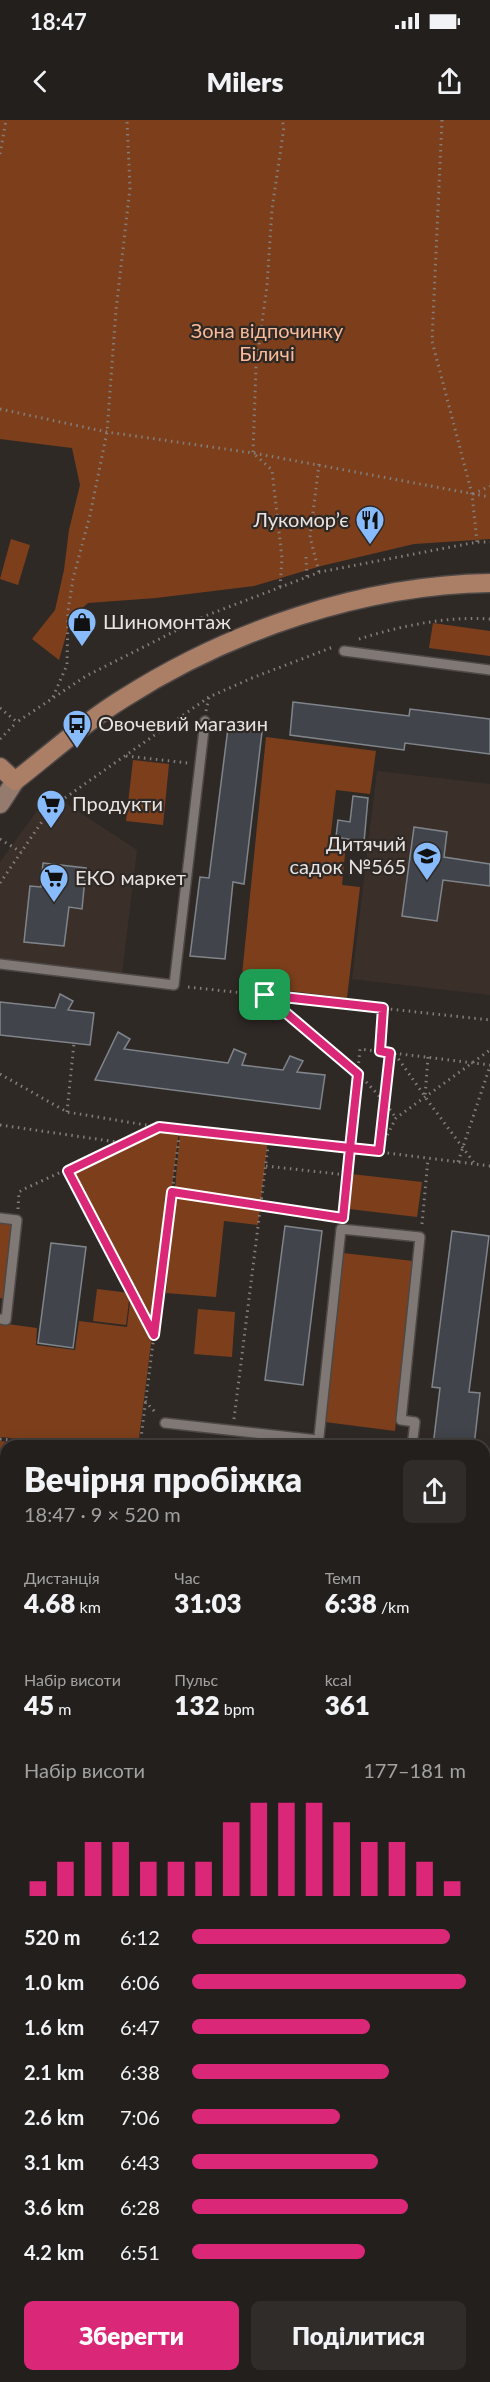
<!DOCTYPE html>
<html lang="uk">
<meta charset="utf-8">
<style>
body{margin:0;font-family:Lato,sans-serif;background:#2f2c29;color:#f1f3f6;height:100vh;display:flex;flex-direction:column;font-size:22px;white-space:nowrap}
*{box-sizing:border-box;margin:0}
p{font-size:20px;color:#a3a2a3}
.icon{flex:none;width:33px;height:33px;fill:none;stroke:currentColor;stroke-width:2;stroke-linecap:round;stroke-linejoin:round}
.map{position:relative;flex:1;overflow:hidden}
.panel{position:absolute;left:0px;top:1320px;width:490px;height:942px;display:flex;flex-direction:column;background:#231f1c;border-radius:18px 18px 0 0;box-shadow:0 3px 15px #0003,0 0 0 2px #403d3b}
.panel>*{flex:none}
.pin{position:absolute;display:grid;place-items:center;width:51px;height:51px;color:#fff;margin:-26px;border-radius:12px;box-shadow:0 3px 9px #0006}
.round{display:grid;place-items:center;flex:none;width:63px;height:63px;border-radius:9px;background:#2f2c29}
.summary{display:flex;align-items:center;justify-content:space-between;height:102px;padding:0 24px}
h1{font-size:33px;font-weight:800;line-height:45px}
.metrics{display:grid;grid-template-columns:repeat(3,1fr);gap:9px;height:102px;padding:6px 24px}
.metrics div{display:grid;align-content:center}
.metrics b{font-size:26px;font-weight:800}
.metrics small{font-size:16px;font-weight:400}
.metrics p{font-size:16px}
.chart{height:168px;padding:12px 24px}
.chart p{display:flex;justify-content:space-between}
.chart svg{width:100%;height:108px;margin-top:6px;stroke:#db2777;stroke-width:6}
.cta{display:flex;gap:12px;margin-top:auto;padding:12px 24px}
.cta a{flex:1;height:69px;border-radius:9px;background:#db2777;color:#fff;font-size:24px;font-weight:800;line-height:69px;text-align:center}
.cta a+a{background:#2f2c29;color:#f1f3f6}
ul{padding:0 24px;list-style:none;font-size:20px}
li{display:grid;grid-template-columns:96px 72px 1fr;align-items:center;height:45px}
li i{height:15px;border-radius:8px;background:#db2777}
.status{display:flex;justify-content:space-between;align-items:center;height:42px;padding:0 30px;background:#231f1c;direction:ltr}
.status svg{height:16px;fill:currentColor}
header{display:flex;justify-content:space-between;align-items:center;height:78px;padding:0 24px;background:#231f1c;font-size:27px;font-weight:800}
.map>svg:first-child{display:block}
.built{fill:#3b2f29}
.green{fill:#7d3f1b}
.building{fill:#41454b;stroke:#80858b;stroke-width:1.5}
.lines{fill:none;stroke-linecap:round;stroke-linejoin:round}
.lane-casing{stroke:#4d4846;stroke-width:12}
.street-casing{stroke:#4d4846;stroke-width:21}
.secondary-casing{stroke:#4d4846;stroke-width:21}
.primary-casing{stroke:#4d4846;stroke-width:21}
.path{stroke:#837e7b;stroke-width:3;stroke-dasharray:1.5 4.5;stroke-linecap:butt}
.lane{stroke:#7f7874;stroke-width:9}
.street{stroke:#7f7874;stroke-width:18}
.secondary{stroke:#957b6d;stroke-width:18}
.primary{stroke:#ab7e66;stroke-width:18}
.route-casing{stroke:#fff;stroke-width:12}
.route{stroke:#db2777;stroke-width:8}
.labels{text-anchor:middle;stroke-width:4.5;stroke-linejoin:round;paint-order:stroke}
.park-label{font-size:20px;fill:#fab997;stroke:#2f2926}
.poi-label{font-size:20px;fill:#e8e3e1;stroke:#2f2926;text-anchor:start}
</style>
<div class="status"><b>18:47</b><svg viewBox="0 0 49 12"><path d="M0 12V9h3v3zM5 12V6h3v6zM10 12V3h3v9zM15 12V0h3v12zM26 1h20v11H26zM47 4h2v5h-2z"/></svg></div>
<header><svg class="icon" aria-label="back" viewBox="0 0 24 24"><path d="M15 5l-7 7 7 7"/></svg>Milers<svg class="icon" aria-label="share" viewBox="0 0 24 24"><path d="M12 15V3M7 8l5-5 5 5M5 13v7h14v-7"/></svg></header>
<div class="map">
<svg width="490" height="2262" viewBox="0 0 490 2262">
<rect width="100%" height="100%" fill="#2f2926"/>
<!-- built -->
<g class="built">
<path d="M377,651l113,13v211l-138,-16z"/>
<path d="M50,673l87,57 -15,124 -122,-15v-97z"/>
<path d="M0,1442l6,1v261l-6,-1z"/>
<path d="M485,1504h5v204l-5,-1z"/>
<path d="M0,1989l6,1v140l-4,35z"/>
</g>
<!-- green -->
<g class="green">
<path d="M0,0h490v419l-76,5 -93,22 -67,20 -98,12 -68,5 -17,15 -12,42 -27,-21 23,-29 9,-40 5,-40 11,-45 -8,-37 -72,-9z"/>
<path d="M11,419l19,6 -12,40 -18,-6z"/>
<path d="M433,503l57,8v25l-61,-8z"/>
<path d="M266,617l110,14 -6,43 -34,-4 -6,51 16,3 -4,41 18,2 -13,111 -106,-13z"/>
<path d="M133,640l36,4 -6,61 -37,-4z"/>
<path d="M159,1007l20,3 -25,205 -86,-164z"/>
<path d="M180,1011l88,8 -10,86 -34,-4 -8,76 -50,-4z"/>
<path d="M351,1054l71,8 -5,35 -68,-8z"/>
<path d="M0,1100l14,2 -9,77 -5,-1z"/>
<path d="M343,1133l70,8 -18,170 -70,-9z"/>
<path d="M97,1169l33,4 -4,32 -33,-4z"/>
<path d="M131,1174l21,42 -14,110h-45l-93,-9v-114l37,5 -1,17 39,5 4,-29 48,6z"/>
<path d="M198,1189l37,3 -3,45 -38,-3z"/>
<path d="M0,1321l46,5h-40v103l-6,-1z"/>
<path d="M0,1703l6,1v108l-6,-1z"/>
<path d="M485,1770l5,7v56l-3,3 3,4v126l-5,6z"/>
</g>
<!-- building -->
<g class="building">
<path d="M293,582l116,14 1,-7 80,10v35l-85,-11 -1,7 -114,-15z"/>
<path d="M228,608l34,4 -18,152 -11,-2 -8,77 -35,-3 10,-79 9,1z"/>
<path d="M353,676l15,2 -4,44 -28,-5 2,-17 12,2z"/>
<path d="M414,707l33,5 -3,25 46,7v22l-47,-6 -6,41 -35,-5z"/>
<path d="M43,743l43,5 -4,41 -13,-2 -5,39 -40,-4 6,-56 11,1z"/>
<path d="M60,874l13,7 -5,9 26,3 -4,32 -90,-10v-33l55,6z"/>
<path d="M118,912l12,7 -6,10 104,14 6,-14 12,5 -4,11 41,5 7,-14 13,5 -6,11 28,3 -5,34 -225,-29z"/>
<path d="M285,1106l37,5 -19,154 -38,-5z"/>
<path d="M452,1111l37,5 -20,156 11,1 -6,53h-41l7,-58 -8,-1z"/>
<path d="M51,1123l35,4 -13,101 -35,-5z"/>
</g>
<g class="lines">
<!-- lane casing -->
<g class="lane-casing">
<g id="lane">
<path d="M344,531l146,19"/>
<path d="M0,844l174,21 31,-264"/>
<path d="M0,1098l17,2 -11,100 -6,-1"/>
<path d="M165,1303l153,17"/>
<path d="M318,1326l23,-217 79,8 -19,183 14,2 -3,24"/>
<path d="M484,1412l6,1"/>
<path d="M484,1521l6,1 -4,35 4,2"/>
<path d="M490,1759l-3,3 3,3"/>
<path d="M0,1884h6"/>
<path d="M218,2256l6,6"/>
</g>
</g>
<!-- street casing -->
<g class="street-casing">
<g id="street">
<path d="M484,2115l6,6"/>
<path d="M298,2256l7,6"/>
</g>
</g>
<!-- secondary casing -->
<g class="secondary-casing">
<g id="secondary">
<path d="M0,684l15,-23"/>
<path d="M484,2011l6,-6"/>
<path d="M249,2262l6,-6"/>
</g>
</g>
<!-- primary casing -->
<g class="primary-casing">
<path id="primary" d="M0,647l15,14c36,-28 70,-59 109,-83 107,-68 239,-113 366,-115"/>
</g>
<!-- path -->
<g class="path">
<path d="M442,0l-10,221 40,153 5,48"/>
<path d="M0,34l6,-34"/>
<path d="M0,289l107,23 146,21 237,44"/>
<path d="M319,344l-9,73 9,35"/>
<path d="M473,374l17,-8"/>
<path d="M306,437l1,20"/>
<path d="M280,467l2,-29 -10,-88 -19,-17 3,-86 11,-81 5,-77 12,-82 -2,-7"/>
<path d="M359,519c42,-13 87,-23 131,-20"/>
<path d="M53,577l14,-32 1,-54 5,-32 17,-64 17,-83 9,-122 14,-122 -3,-68"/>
<path d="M0,588l17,14 69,-46 119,-60 115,-44 157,-30h13"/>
<path d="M206,591l3,-14"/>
<path d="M0,619l17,-17"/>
<path d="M126,636l62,7"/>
<path d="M0,719l21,13"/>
<path d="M0,763l52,-76 37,-26 120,-84 43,-19 81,-31"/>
<path d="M188,867l302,33"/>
<path d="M266,876c45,38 97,74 130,122"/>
<path d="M380,931l3,-43"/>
<path d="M395,934l29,41"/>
<path d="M428,937l-3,40 50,67"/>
<path d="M0,954l67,38 91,15"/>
<path d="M67,992l7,-69"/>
<path d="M0,1005l124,18"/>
<path d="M179,1009l90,9 221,28"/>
<path d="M379,1030l11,-97"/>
<path d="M379,1031l17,-33 94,-68"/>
<path d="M458,1042l32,-96"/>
<path d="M266,1046l81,9"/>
<path d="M68,1051l85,163"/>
<path d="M172,1072l164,25"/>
<path d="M18,1089l1,-17 3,-2 137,-63 21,2 -40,317"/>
<path d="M343,1098l17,-169 130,16"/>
<path d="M422,1104l6,-65"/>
<path d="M145,1281l11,12"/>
<path d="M234,1299l35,-281"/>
<path d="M0,1319l69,7"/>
<path d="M0,1430l6,1"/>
<path d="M484,1487h6"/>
<path d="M0,1682l6,1"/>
<path d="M484,1718l6,1"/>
<path d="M0,1827h6"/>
<path d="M484,1940l6,-6"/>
<path d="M0,1978l6,1"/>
<path d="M484,2046l6,-6"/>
<path d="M3,2184l3,-27"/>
<path d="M0,2187l6,-7"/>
<path d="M0,2192l6,1"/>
<path d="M82,2256l5,6"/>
<path d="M19,2262l1,-6"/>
<path d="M193,2262l5,-6"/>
</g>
<!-- lane -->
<use href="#lane" class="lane"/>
<!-- street -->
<use href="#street" class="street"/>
<!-- secondary -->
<use href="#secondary" class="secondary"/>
<!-- primary -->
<use href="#primary" class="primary"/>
</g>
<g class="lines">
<!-- route casing -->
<g class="route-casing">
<path id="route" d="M265,875l93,79 -8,74 -191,-21 -91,44 86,164 18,-143 171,26 7,-70 29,3 11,-98 -10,-2 3,-43 -118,-13"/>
</g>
<!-- route -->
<use href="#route" class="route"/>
</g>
<!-- icons -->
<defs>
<g id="restaurant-pin" transform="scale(1.5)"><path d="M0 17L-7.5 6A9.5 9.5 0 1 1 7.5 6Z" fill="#87bbfb" stroke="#2f2926"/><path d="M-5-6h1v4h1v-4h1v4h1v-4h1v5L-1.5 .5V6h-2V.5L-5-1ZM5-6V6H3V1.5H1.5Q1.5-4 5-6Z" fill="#111"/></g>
<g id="shop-pin" transform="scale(1.5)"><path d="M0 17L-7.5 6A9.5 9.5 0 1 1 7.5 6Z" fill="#87bbfb" stroke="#2f2926"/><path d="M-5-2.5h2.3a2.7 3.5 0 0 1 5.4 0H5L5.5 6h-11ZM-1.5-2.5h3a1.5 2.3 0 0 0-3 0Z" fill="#111"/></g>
<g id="bus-pin" transform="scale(1.5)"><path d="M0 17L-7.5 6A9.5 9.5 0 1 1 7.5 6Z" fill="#87bbfb" stroke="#2f2926"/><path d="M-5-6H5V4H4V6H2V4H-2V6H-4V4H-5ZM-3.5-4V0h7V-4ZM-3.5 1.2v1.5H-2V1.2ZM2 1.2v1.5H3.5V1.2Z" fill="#111"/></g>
<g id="supermarket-pin" transform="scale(1.5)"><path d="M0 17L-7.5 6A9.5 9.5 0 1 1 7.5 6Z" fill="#87bbfb" stroke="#2f2926"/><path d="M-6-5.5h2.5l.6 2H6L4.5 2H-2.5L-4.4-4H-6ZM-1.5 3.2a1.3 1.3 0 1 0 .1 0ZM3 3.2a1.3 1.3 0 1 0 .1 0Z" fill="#111"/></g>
<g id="school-pin" transform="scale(1.5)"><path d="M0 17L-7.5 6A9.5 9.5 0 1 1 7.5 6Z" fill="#87bbfb" stroke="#2f2926"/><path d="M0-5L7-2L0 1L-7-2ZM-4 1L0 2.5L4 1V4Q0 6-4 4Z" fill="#111"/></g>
</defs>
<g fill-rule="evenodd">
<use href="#restaurant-pin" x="370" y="400"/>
<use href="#shop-pin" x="82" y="502"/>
<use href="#bus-pin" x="77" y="604"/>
<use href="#supermarket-pin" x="51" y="684"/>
<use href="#school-pin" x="427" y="736"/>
<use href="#supermarket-pin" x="54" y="758"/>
</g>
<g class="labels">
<!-- park labels -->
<g class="park-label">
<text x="267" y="218">Зона відпочинку<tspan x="267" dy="23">Біличі</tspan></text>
</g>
<!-- poi labels -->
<g class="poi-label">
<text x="349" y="407" text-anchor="end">Лукомор’є</text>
<text x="103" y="509">Шиномонтаж</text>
<text x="98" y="611">Овочевий магазин</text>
<text x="72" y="691">Продукти</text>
<text x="406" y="731" text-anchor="end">Дитячий<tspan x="406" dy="23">садок №565</tspan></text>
<text x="75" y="765">ЕКО маркет</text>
</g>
</g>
</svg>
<div class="pin" style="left:265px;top:875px;background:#1e9e55"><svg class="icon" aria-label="arrive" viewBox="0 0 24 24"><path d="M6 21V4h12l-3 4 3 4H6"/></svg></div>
<section class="panel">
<div class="summary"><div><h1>Вечірня пробіжка</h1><p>18:47 · 9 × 520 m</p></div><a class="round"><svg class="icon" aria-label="share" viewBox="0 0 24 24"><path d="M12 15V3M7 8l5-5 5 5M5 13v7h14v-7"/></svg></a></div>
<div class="metrics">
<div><p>Дистанція</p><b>4.68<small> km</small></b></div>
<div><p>Час</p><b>31:03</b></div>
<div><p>Темп</p><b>6:38<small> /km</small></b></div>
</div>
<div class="metrics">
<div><p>Набір висоти</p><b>45<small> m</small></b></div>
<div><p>Пульс</p><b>132<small> bpm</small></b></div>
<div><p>kcal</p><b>361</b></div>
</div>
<div class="chart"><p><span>Набір висоти</span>177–181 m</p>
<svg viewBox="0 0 160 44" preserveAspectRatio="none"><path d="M5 44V38M15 44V30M25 44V22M35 44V22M45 44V30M55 44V30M65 44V30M75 44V14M85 44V6M95 44V6M105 44V6M115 44V14M125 44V22M135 44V22M145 44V30M155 44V38"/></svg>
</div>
<ul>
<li><b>520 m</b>6:12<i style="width:94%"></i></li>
<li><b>1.0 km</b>6:06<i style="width:100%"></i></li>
<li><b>1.6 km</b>6:47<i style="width:65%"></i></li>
<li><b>2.1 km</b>6:38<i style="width:72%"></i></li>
<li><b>2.6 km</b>7:06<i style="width:54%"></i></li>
<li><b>3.1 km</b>6:43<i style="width:68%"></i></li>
<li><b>3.6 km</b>6:28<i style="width:79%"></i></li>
<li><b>4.2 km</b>6:51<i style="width:63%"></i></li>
</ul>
<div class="cta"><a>Зберегти</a><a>Поділитися</a></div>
</section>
</div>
